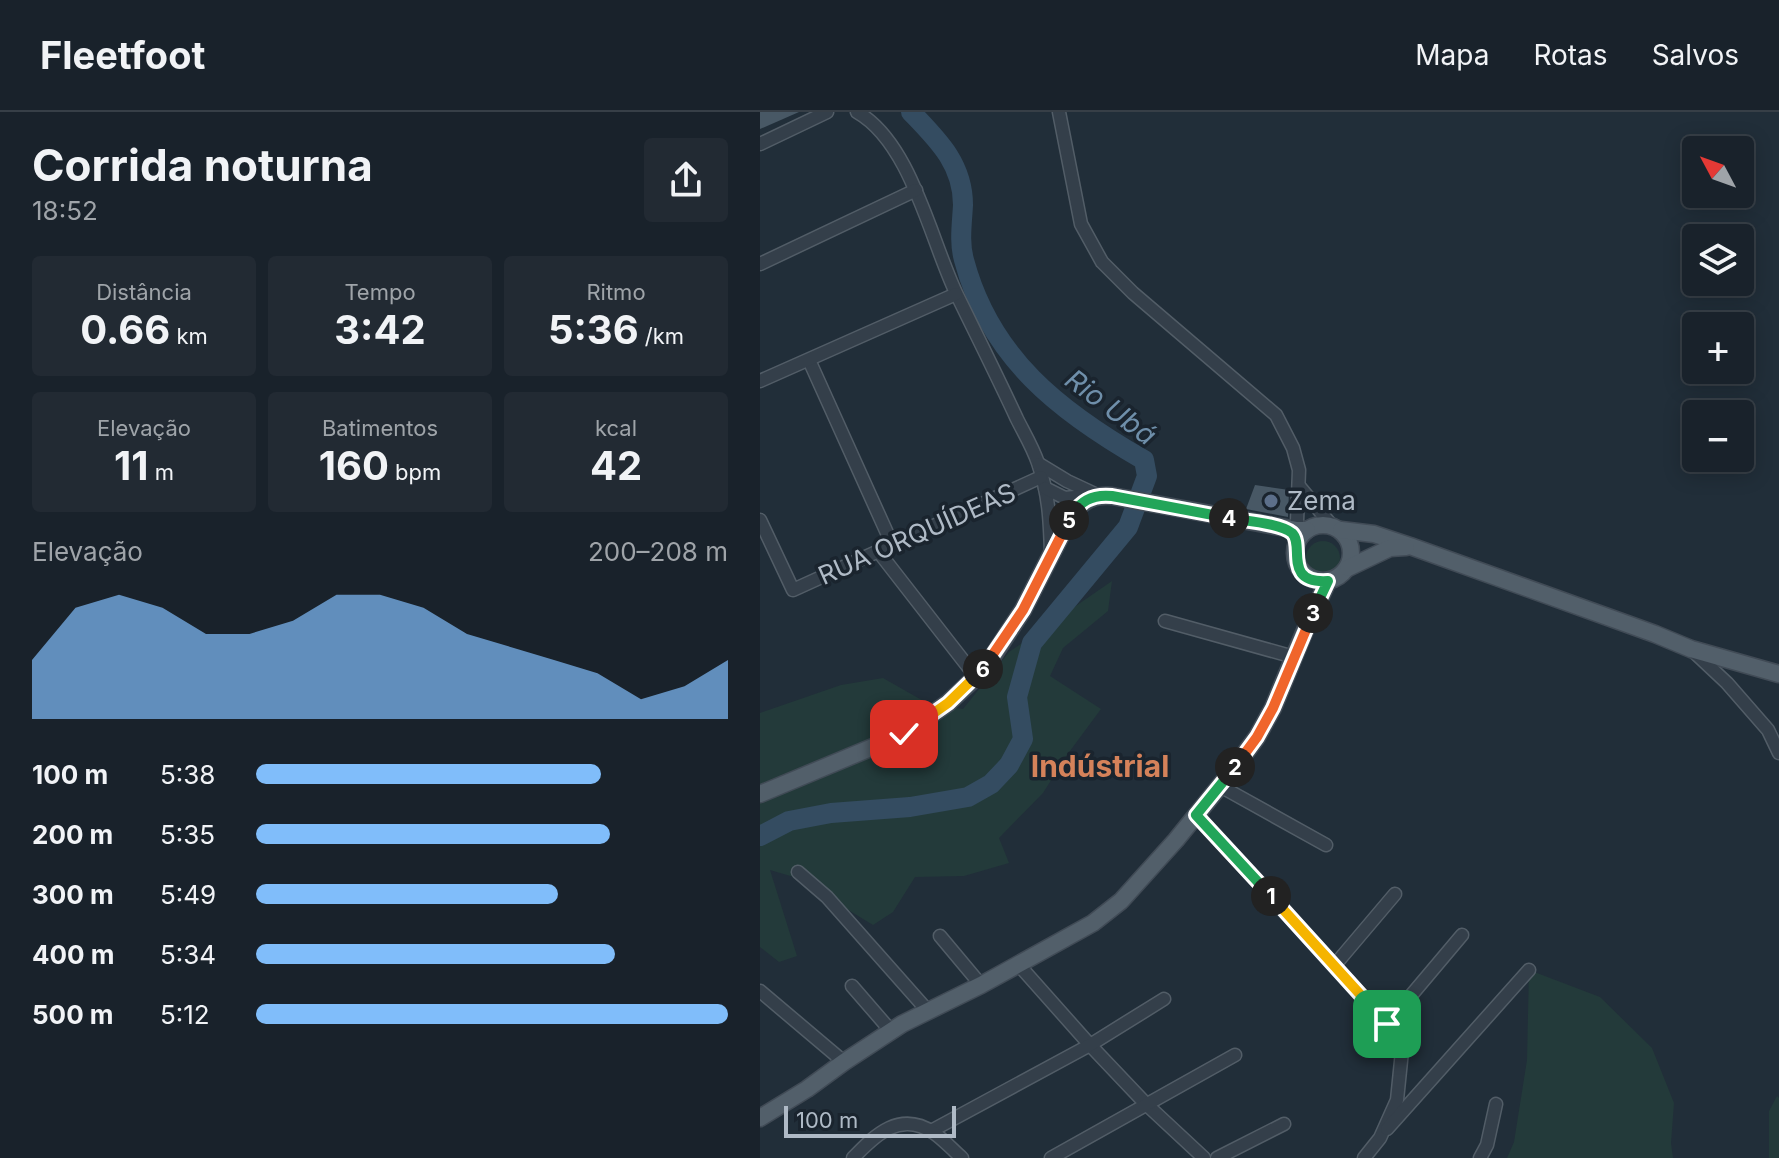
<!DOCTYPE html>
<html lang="pt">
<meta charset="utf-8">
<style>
body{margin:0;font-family:Inter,sans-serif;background:#222a33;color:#f1f3f6;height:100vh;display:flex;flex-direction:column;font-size:30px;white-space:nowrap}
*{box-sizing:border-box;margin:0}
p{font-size:26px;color:#9fa4a9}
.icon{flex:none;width:44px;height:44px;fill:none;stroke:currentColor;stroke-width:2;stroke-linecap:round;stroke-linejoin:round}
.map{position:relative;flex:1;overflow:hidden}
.side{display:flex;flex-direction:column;background:#19222b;width:760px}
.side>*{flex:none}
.needle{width:52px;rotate:311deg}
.controls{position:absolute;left:922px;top:24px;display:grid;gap:16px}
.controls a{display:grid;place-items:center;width:72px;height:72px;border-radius:8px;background:#19222b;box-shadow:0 4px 20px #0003,0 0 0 2px #373f47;font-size:40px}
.scale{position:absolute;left:24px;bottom:20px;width:172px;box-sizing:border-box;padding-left:8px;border:4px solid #afbac6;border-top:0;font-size:22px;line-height:28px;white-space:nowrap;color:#afbac6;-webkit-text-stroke:6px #1a242e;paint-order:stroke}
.pin{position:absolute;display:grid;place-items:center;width:68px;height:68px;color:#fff;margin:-34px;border-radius:16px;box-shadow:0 4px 12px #0006}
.km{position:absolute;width:40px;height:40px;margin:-20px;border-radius:50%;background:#222;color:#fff;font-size:22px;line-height:40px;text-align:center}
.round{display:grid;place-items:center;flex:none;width:84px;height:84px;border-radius:8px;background:#222a33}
.head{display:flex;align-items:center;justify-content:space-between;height:136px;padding:0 32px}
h1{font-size:44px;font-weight:700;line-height:60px}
.metrics{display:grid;grid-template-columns:repeat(3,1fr);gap:12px;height:136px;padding:8px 32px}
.metrics div{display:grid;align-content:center;border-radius:8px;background:#222a33;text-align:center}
.metrics b{font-size:40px;font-weight:700}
.metrics small{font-size:22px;font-weight:400}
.metrics p{font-size:22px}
.chart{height:224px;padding:16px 32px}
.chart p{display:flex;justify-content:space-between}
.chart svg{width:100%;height:144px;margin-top:8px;fill:#80bdfa;opacity:.7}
ul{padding:0 32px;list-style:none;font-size:26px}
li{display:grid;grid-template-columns:128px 96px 1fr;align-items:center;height:60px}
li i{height:20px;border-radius:10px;background:#80bdfa}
header{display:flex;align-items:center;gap:48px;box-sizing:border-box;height:112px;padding:0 40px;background:#19222b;border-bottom:2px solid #373f47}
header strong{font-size:38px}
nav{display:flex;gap:44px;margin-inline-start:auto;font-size:28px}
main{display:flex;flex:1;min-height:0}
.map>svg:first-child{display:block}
.green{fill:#233a3a}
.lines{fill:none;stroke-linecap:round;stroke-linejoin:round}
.river{stroke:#344c61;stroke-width:20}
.building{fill:#485865}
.minor-casing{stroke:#525d67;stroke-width:15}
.major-casing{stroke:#414b56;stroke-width:19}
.minor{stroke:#343f4a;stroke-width:12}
.major{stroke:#525f6a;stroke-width:16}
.split-1-casing{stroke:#fff;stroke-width:16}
.split-2-casing{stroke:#fff;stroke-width:16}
.split-3-casing{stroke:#fff;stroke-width:16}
.split-4-casing{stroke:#fff;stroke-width:16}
.split-5-casing{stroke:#fff;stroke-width:16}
.split-6-casing{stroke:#fff;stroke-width:16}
.split-7-casing{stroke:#fff;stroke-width:16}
.split-1{stroke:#f5b400;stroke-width:10}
.split-2{stroke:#22a559;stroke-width:10}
.split-3{stroke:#f0652b;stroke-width:10}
.split-4{stroke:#22a559;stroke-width:10}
.split-5{stroke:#22a559;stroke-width:10}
.split-6{stroke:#f0652b;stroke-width:10}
.split-7{stroke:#f5b400;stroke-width:10}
.service-dot{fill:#5c6f8a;stroke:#1a242e;stroke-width:3}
.labels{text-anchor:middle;stroke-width:7;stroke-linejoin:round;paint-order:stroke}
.poi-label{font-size:26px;fill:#afbac6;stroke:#1a242e;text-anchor:start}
.street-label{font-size:26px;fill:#afbac6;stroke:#1a242e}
.water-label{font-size:28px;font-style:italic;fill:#6f8faa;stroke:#1a242e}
.quarter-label{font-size:30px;font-weight:bold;fill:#d5825a;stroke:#1a242e}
</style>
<header>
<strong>Fleetfoot</strong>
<nav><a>Mapa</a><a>Rotas</a><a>Salvos</a></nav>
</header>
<main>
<section class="side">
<div class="head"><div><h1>Corrida noturna</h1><p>18:52</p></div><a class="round"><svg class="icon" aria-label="share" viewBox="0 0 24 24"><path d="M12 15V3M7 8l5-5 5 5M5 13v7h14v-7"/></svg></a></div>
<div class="metrics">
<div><p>Distância</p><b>0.66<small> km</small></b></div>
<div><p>Tempo</p><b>3:42</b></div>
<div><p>Ritmo</p><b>5:36<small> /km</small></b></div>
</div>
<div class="metrics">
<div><p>Elevação</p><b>11<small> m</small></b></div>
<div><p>Batimentos</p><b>160<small> bpm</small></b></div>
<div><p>kcal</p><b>42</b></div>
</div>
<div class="chart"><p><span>Elevação</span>200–208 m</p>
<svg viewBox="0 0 160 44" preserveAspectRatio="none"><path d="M0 44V26L10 10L20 6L30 10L40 18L50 18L60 14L70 6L80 6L90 10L100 18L110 22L120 26L130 30L140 38L150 34L160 26V44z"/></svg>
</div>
<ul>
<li><b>100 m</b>5:38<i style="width:73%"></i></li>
<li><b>200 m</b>5:35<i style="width:75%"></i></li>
<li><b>300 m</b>5:49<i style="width:64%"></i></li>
<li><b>400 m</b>5:34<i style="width:76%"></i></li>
<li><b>500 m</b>5:12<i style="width:100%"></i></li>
</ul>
</section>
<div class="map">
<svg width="1019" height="1046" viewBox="0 0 1019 1046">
<rect width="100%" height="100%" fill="#212e39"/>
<!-- green -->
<g class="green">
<circle cx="563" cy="446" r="17"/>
<path d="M352,469l-4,30 -45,37 -13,28 51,33 -34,46 -24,38 -44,45 10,25 -45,13 -49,1 -22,35 -20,13 -46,-28 -23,-17 -34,-10 27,86 -18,6 -19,-15v-234l81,-28 42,-7 44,25 36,6 46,-57z"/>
<path d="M769,858l71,27 52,51 22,55 -3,40 2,15h-166l7,-16 13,-82z"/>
<path d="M1017,984l2,2v60h-10v-47z"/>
</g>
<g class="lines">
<!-- river -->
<path class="river" d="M0,724l29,-15 42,-8 79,-6 58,-10 23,-13 18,-19 14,-26 -6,-42 15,-54 96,-116 19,-51 -3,-16c-84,-48 -154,-102 -180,-200 -5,-18 -2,-36 -1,-55 0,-41 -25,-65 -52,-93"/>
</g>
<!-- building -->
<g class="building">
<path d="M0,0h39l-39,17z"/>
<path d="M495,373l34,5 -1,27 -42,-8z"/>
</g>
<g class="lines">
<!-- minor casing -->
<g class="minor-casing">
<g id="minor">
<path d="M97,0c55,31 74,131 101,185 20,41 40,81 59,122 7,14 16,29 21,44 11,32 12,57 13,91"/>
<path d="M299,0l22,112 21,38 31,31 143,122 17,33 6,22 -3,77"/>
<path d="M0,32l67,-32"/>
<path d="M0,152l156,-74"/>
<path d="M49,248l83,184"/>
<path d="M0,269l196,-87"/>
<path d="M279,352l28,17 30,14"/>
<path d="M539,374l34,41"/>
<path d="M285,376l20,10 29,-3"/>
<path d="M0,408l33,70 248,-113"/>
<path d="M118,439l98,126"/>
<path d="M405,509l129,36"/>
<path d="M934,540l33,31 41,47 11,23"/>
<path d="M460,674l106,59"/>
<path d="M436,703l199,217 7,19 -5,49 -17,38 -16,20"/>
<path d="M38,760l29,25 100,113"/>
<path d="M180,824l41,49"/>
<path d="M258,852l72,81 56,59 58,54"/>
<path d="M574,854l61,-72"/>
<path d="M92,874l39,45"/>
<path d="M0,879l84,71"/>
<path d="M627,912l75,-89"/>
<path d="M627,1017l142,-159"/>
<path d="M171,1019l159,-86 74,-46"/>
<path d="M93,1046c22,-23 47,-48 81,-25 10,7 19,17 28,25"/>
<path d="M291,1046l184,-103"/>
<path d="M457,1046l67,-34"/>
<path d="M720,1046l7,-13 9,-41"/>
</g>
</g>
<!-- major casing -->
<g class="major-casing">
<g id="major">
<circle cx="563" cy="441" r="28"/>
<path d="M581,418l33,4 36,12 245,88 36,15 88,25"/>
<path d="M588,456l42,-20 16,-1"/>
<path d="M0,682l144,-60 44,-31 28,-26 15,-18 32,-49 50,-98c13,-13 21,-17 39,-16l185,34h10"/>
<path d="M0,1006l47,-29 37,-27 58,-38 79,-39 112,-62 28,-22 55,-61 56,-69 25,-34 16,-29 33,-80 22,-47"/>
</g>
</g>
<!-- minor -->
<use href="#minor" class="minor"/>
<!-- major -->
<use href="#major" class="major"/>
</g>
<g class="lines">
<!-- split-1 casing -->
<g class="split-1-casing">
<path id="split-1" d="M511,784l116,128"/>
</g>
<!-- split-2 casing -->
<g class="split-2-casing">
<path id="split-2" d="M475,655l-39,48 75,81"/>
</g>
<!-- split-3 casing -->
<g class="split-3-casing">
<path id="split-3" d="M475,655l22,-30 16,-29 40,-95"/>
</g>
<!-- split-4 casing -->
<g class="split-4-casing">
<path id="split-4" d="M469,406c16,3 51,5 63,15 13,12 -10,51 36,48l-15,32"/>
</g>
<!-- split-5 casing -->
<g class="split-5-casing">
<path id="split-5" d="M309,408c10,-19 23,-26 43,-24l117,22"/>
</g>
<!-- split-6 casing -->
<g class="split-6-casing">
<path id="split-6" d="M223,557l40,-59 46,-90"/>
</g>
<!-- split-7 casing -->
<g class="split-7-casing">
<path id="split-7" d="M144,622l44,-31 35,-34"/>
</g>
<!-- split-1 -->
<use href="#split-1" class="split-1"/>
<!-- split-2 -->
<use href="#split-2" class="split-2"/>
<!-- split-3 -->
<use href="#split-3" class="split-3"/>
<!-- split-4 -->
<use href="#split-4" class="split-4"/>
<!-- split-5 -->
<use href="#split-5" class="split-5"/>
<!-- split-6 -->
<use href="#split-6" class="split-6"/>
<!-- split-7 -->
<use href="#split-7" class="split-7"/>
</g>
<!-- markers -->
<circle class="service-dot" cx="511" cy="389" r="8"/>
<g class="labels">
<!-- poi labels -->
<g class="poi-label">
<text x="527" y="398">Zema</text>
</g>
<!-- street labels -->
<g class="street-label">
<text transform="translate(157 422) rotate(-24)" y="9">RUA ORQUÍDEAS</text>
</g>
<!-- water labels -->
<g class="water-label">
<text transform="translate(351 295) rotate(37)" y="10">Rio Ubá</text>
</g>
<!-- quarter labels -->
<g class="quarter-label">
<text x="340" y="665">Indústrial</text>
</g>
</g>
</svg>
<div class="controls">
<a><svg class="needle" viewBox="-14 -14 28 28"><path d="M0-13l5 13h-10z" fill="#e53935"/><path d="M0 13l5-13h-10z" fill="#9fa4a9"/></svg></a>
<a><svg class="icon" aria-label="layers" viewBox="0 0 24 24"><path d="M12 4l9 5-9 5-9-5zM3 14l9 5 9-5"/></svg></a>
<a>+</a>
<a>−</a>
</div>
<div class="scale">100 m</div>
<div class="pin" style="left:627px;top:912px;background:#1e9e55"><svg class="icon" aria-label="arrive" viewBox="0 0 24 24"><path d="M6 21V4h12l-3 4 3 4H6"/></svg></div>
<div class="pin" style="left:144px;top:622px;background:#d93025"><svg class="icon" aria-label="check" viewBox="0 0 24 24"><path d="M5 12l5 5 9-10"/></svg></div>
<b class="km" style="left:511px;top:784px">1</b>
<b class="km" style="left:475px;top:655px">2</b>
<b class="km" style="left:553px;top:501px">3</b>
<b class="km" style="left:469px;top:406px">4</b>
<b class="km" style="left:309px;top:408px">5</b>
<b class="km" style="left:223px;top:557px">6</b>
</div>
</main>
